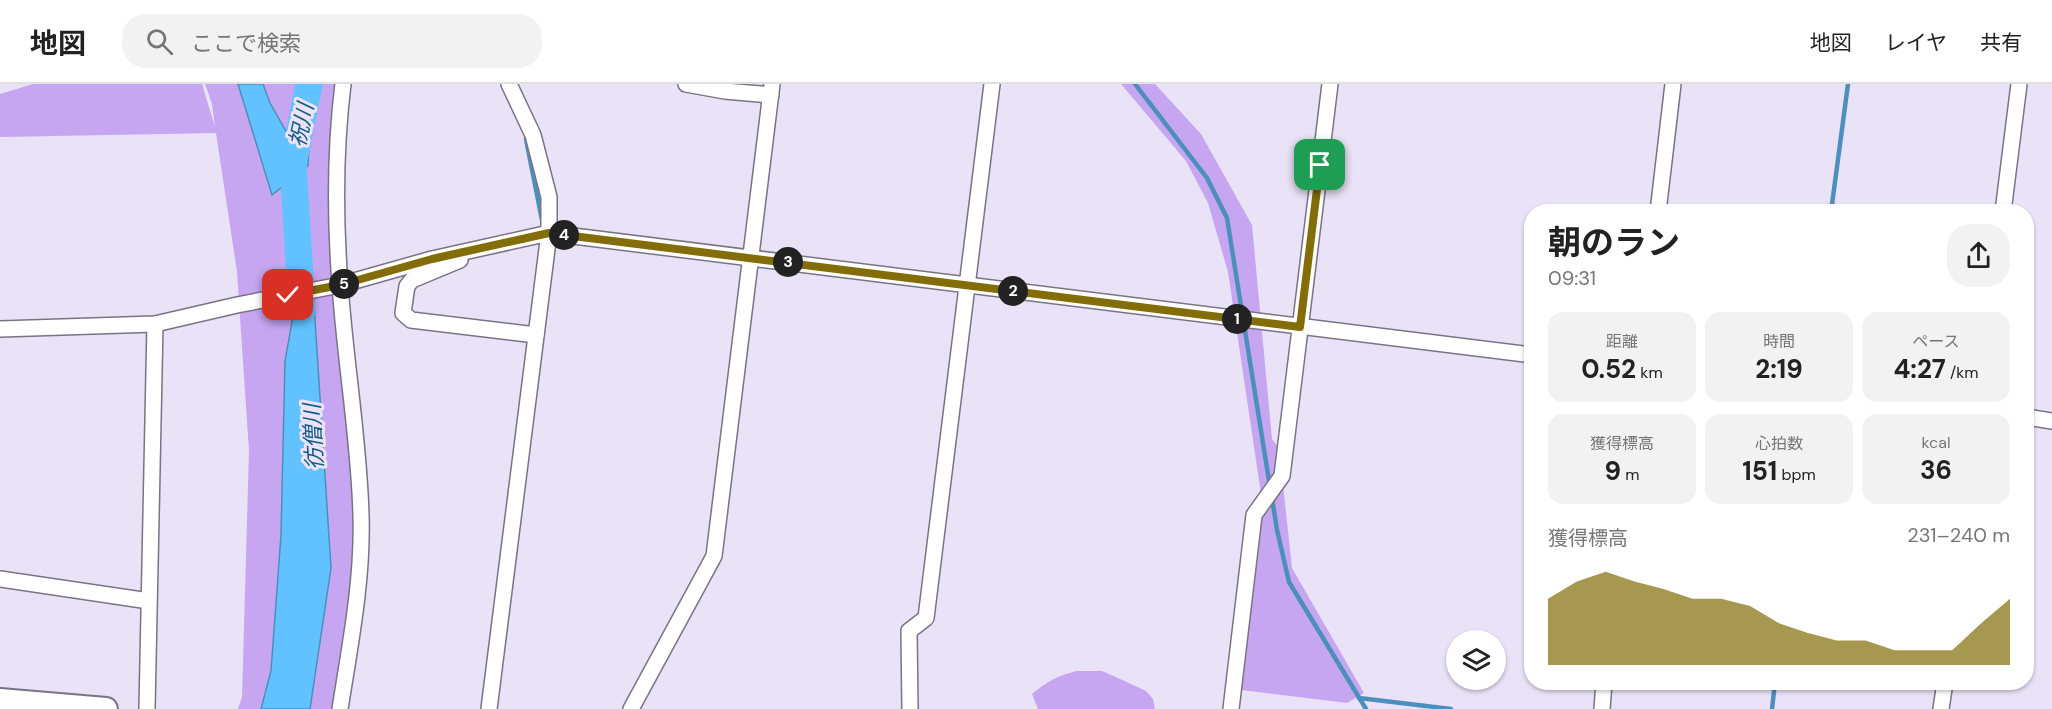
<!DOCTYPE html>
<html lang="ja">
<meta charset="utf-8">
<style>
body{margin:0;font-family:"DM Sans","Noto Sans JP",sans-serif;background:#f2f2f2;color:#222;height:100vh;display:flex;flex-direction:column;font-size:22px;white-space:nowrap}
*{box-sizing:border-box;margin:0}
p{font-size:20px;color:#767676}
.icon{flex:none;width:33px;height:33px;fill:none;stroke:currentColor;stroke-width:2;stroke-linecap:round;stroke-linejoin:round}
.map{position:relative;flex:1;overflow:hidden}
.panel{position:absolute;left:1524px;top:120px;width:510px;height:486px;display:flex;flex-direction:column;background:#fff;border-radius:24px;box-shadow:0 2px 4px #0004}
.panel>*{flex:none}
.buttons{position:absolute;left:1446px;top:546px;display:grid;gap:12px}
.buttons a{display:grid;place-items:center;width:60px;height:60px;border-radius:50%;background:#fff;box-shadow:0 2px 4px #0004;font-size:30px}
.pin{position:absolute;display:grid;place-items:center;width:51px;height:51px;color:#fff;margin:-26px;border-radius:12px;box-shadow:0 3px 9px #0006}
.km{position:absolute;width:30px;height:30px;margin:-15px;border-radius:50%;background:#222;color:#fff;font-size:16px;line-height:30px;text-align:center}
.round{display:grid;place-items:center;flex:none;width:63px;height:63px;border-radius:24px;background:#f2f2f2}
.summary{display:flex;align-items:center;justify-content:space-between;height:102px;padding:0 24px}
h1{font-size:33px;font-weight:700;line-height:45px}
.metrics{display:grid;grid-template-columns:repeat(3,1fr);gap:9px;height:102px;padding:6px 24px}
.metrics div{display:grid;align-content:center;border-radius:15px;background:#f2f2f2;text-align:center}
.metrics b{font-size:26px;font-weight:700}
.metrics small{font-size:16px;font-weight:400}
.metrics p{font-size:16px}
.chart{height:168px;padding:12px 24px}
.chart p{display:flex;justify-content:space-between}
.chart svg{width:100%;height:108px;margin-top:6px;fill:#826d08;opacity:.7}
header{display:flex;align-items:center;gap:36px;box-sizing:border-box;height:84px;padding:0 30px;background:#fff;border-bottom:2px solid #e0e0e0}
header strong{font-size:28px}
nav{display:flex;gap:33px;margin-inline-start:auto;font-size:21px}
.search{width:420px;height:54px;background:#f2f2f2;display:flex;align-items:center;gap:15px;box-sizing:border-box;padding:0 21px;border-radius:24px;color:#767676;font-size:22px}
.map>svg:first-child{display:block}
.green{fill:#c6a6f1}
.water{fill:#62c2ff;stroke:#4d8fbc;stroke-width:1.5}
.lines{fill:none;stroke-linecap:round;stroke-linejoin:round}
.stream{stroke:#4d8fbc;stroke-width:4.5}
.river{stroke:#62c2ff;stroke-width:27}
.minor-casing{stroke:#7a7384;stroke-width:18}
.highway-casing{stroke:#7a7384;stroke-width:26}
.minor{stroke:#fff;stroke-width:15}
.highway{stroke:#fff;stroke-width:22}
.route-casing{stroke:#fff;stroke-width:12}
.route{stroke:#826d08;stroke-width:8}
.labels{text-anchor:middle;stroke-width:6;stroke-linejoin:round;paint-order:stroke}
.water-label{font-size:22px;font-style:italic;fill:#145c84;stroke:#eae2f6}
</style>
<header>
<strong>地図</strong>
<div class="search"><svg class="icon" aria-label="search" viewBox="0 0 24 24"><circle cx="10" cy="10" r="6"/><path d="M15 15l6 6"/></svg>ここで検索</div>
<nav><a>地図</a><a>レイヤ</a><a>共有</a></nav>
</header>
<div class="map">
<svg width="2052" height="625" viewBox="0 0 2052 625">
<rect width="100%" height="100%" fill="#eae2f6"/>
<!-- green -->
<g class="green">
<path d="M33,0h169l13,43 -3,-23 -7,-20h145l-18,85 27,399 -11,141h-110l4,-12 7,-246 -12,-179 -21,-139 -216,4v-43z"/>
<path d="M1121,0h34l46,50 51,91 20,214 7,9 13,120 72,125 -17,10 -114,-14 28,-195 -33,-222 -20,-69 -22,-42z"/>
<path d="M1077,587h25l16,7 28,13 7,8 2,10h-117l-6,-15c14,-12 27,-19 45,-23z"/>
</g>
<!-- water -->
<g class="water">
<path d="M238,0h25l7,19 16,28 5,-5 11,-42h15l-7,34 -2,48 -36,29z"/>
<path d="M309,143l22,341 -21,141h-49l10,-38 10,-136 4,-174z"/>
</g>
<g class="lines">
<!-- stream -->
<g class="stream">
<path d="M1135,0l72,94 20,40 43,269"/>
<path d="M526,55l17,86"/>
<path d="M1831,128l17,-128"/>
<path d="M1272,414l5,32 12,52 77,127"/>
<path d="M1359,614l92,11"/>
<path d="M1772,625l3,-27"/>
</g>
<!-- river -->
<path class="river" d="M302,227l-9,-146 16,-81"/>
<!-- minor casing -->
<g class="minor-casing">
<g id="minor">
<path d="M686,0l39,7 46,4"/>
<path d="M1658,128l15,-128"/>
<path d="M2003,128l16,-128"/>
<path d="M460,176l-48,20 -5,6 -4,27 8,7 125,15"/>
<path d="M0,245l155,-5 82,-19 103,-20 92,-26 117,-26 983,122"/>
<path d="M2026,333l26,4"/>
<path d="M0,495l149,22"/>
<path d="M147,625l8,-385"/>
<path d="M340,625c10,-64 23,-129 21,-194 -2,-77 -16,-154 -21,-231 -5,-66 -5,-135 3,-200"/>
<path d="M489,625l60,-476v-36l-16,-62 -24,-51"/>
<path d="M631,625l83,-153 58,-472"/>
<path d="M910,625l-1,-78 17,-13 66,-534"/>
<path d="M1231,625l23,-194 28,-39 48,-392"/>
<path d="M1602,625l2,-27"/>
<path d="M1941,625l4,-27"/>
</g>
</g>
<!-- highway casing -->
<g class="highway-casing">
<path id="highway" d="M0,616l106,9"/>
</g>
<!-- minor -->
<use href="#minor" class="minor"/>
<!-- highway -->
<use href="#highway" class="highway"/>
</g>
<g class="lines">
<!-- route casing -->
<g class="route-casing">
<path id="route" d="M288,211l52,-10 92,-26 117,-26 751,94 20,-162"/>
</g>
<!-- route -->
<use href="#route" class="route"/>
</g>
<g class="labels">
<!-- water labels -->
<g class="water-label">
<text transform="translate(301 41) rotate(-78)" y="8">祝川</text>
<text transform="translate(313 353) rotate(-93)" y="8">彷僧川</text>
</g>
</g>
</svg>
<div class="buttons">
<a><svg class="icon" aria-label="layers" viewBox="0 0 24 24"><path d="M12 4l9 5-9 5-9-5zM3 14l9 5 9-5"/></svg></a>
</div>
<div class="pin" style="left:1320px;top:81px;background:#1e9e55"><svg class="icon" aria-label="arrive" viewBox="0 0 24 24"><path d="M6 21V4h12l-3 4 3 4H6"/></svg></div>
<div class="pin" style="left:288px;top:211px;background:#d93025"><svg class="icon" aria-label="check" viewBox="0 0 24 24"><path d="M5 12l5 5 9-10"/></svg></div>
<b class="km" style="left:1237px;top:235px">1</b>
<b class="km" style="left:1013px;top:207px">2</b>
<b class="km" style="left:788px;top:178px">3</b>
<b class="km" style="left:564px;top:151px">4</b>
<b class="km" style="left:344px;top:200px">5</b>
<section class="panel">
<div class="summary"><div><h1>朝のラン</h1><p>09:31</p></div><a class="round"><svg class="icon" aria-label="share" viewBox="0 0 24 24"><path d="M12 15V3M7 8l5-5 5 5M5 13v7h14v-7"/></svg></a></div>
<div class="metrics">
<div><p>距離</p><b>0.52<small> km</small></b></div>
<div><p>時間</p><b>2:19</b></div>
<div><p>ペース</p><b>4:27<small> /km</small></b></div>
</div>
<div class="metrics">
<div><p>獲得標高</p><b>9<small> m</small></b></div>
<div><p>心拍数</p><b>151<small> bpm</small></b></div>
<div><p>kcal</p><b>36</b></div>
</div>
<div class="chart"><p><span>獲得標高</span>231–240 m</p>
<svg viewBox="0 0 160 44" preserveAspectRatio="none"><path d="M0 44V17L10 10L20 6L30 10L40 13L50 17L60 17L70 20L80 27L90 31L100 34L110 34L120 38L130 38L140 38L150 27L160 17V44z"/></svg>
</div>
</section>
</div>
